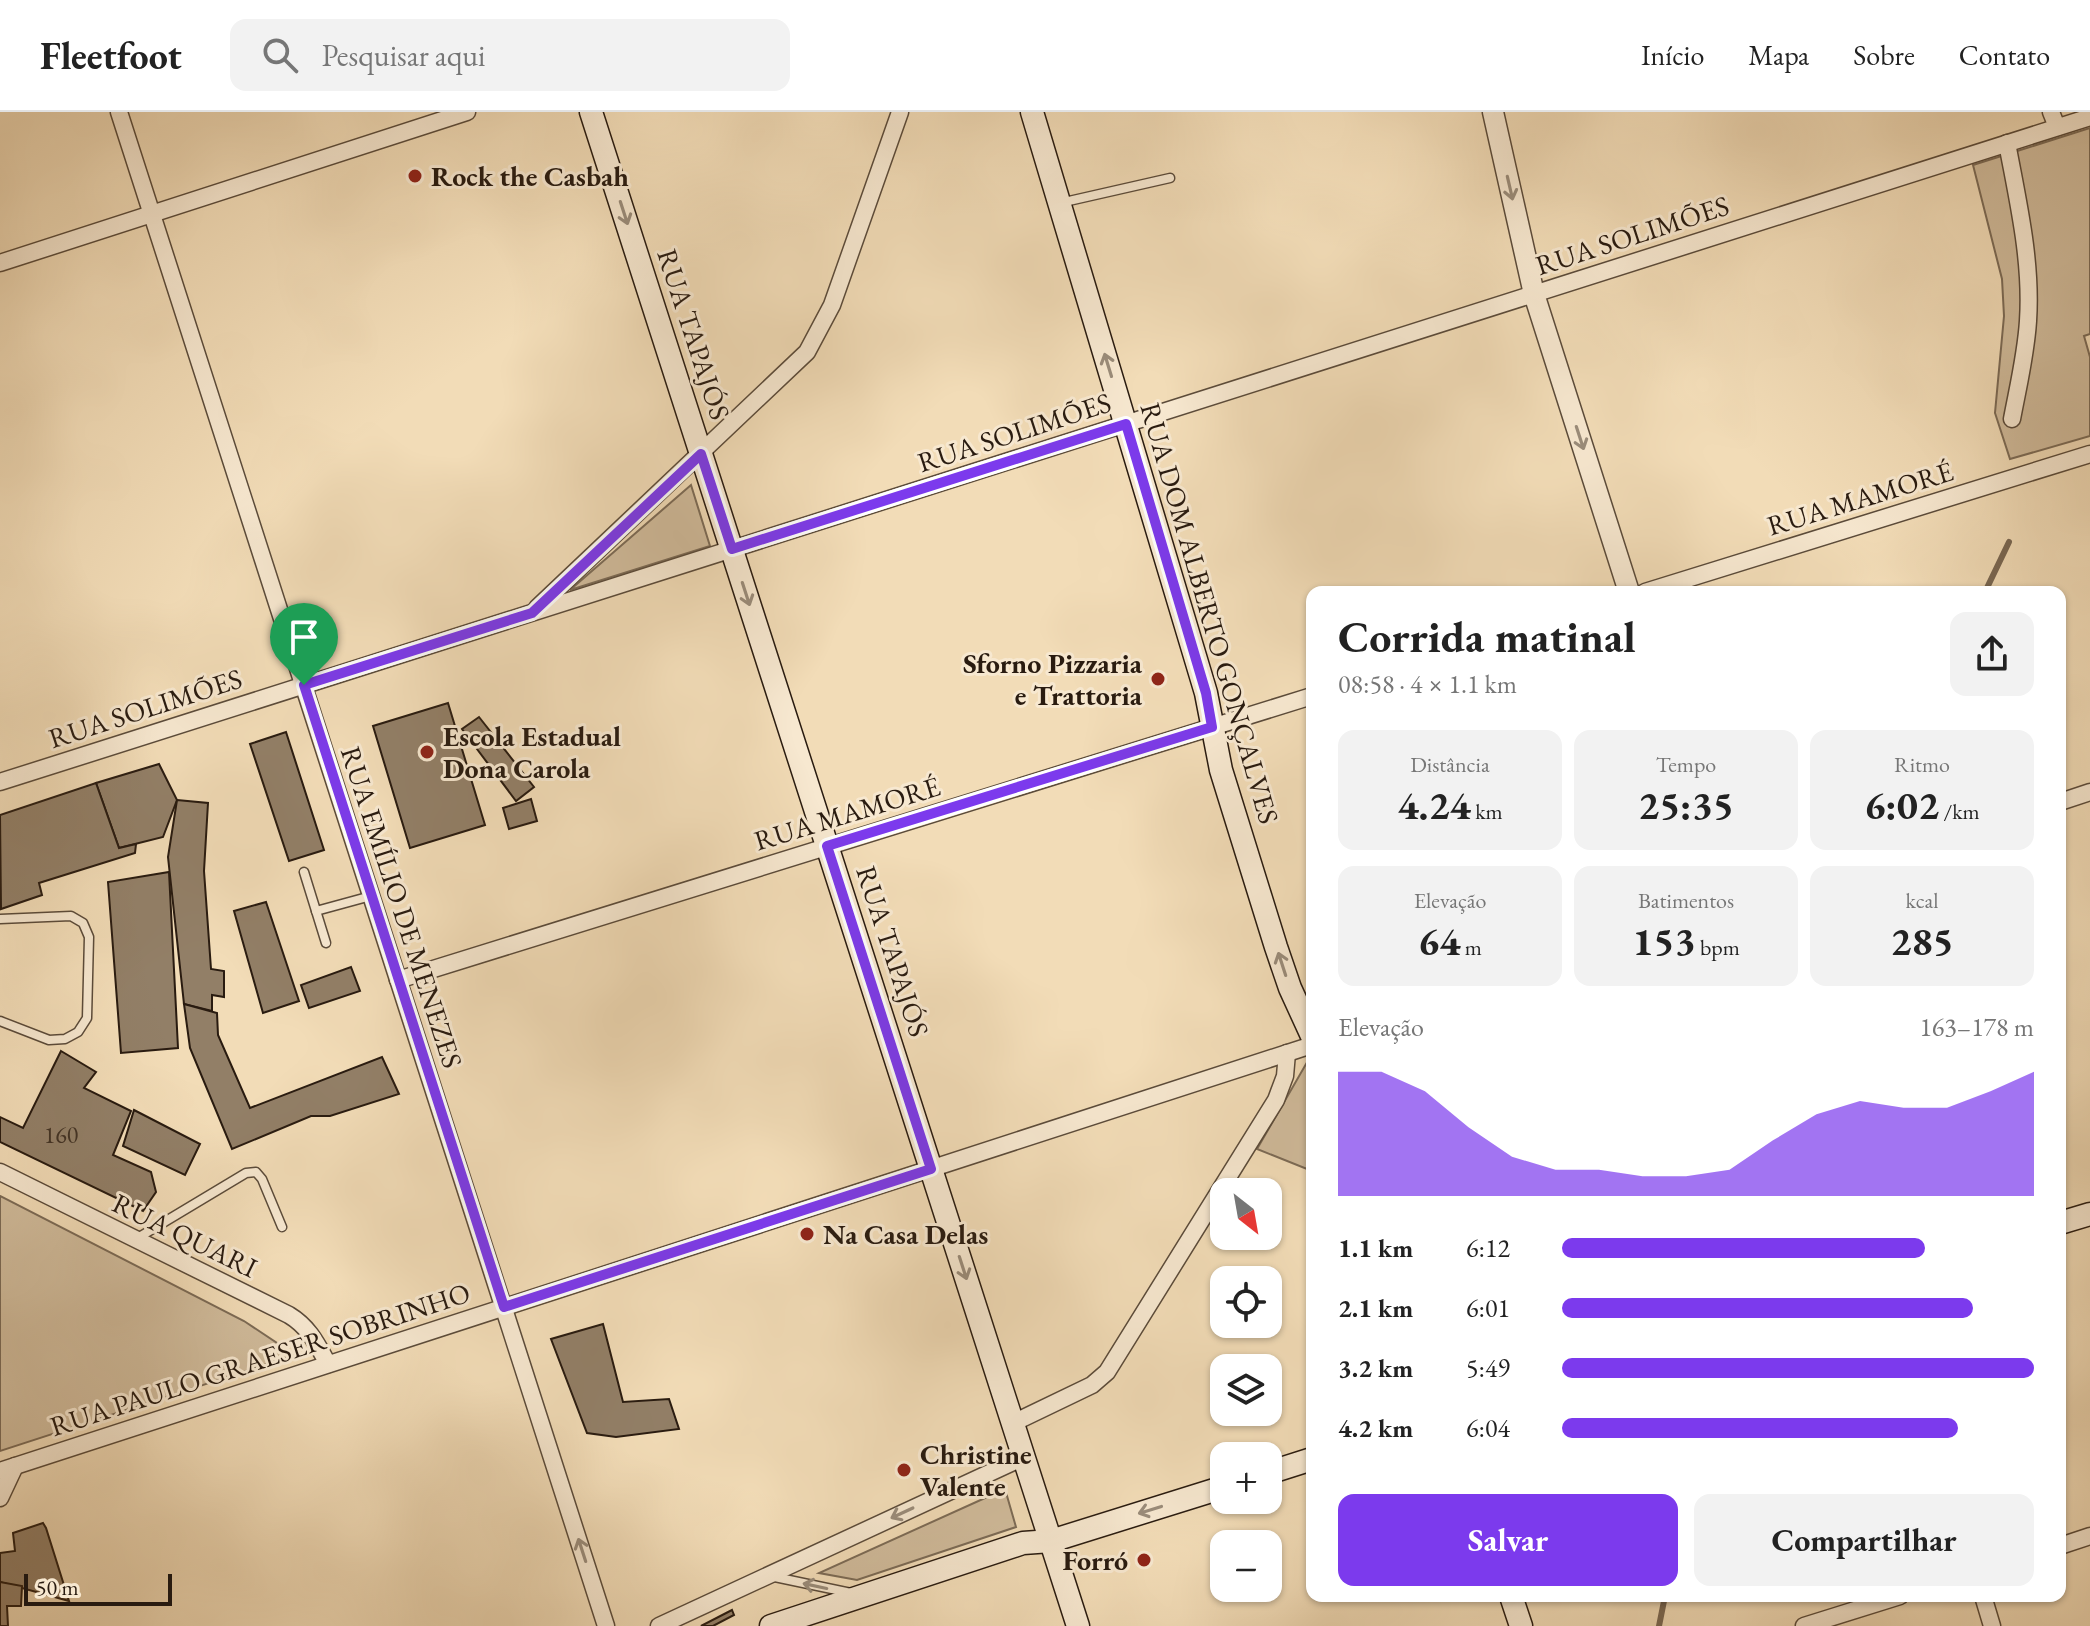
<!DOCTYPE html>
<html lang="pt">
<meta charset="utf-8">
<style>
body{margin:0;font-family:"EB Garamond",serif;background:#f2f2f2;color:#222;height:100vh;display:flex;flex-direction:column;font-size:30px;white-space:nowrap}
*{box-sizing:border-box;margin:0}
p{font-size:26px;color:#767676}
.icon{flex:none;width:44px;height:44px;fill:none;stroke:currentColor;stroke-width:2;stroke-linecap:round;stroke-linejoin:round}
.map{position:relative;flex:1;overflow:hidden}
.drawer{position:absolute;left:1306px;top:474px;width:760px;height:1016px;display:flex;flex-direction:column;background:#fff;border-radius:16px;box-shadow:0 2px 6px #0004}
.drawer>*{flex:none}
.needle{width:52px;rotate:149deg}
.controls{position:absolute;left:1210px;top:1066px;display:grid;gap:16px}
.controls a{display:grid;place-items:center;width:72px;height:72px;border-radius:16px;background:#fff;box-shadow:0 2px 6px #0004;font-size:40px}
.scale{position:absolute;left:24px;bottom:20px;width:148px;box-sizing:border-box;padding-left:8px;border:4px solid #291b10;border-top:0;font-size:22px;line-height:28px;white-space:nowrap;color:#291b10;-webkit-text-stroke:6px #f7e8d0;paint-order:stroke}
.pin{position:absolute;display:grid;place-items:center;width:68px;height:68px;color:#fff;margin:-82px -34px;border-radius:50% 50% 50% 0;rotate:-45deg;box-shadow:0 0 8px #0007}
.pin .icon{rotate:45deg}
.round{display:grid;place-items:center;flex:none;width:84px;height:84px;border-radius:16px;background:#f2f2f2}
.overview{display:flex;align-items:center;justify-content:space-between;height:136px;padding:0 32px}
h1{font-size:44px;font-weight:700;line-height:60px}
.stats{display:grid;grid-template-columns:repeat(3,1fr);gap:12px;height:136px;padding:8px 32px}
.stats div{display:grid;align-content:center;border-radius:16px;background:#f2f2f2;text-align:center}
.stats b{font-size:40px;font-weight:700}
.stats small{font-size:22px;font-weight:400}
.stats p{font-size:22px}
.chart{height:224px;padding:16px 32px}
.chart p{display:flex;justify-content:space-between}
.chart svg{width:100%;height:144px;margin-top:8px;fill:#7c3aed;opacity:.7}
.button{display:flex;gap:16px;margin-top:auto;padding:16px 32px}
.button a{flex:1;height:92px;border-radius:16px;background:#7c3aed;color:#fff;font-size:32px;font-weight:700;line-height:92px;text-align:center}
.button a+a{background:#f2f2f2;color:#222}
ul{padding:0 32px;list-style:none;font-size:26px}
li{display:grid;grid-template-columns:128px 96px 1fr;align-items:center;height:60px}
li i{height:20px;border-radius:10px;background:#7c3aed}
header{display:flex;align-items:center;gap:48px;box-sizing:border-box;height:112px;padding:0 40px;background:#fff;border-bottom:2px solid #e0e0e0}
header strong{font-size:38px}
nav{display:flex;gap:44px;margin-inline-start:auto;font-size:28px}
.search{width:560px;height:72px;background:#f2f2f2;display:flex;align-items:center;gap:20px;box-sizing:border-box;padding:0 28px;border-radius:16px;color:#767676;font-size:30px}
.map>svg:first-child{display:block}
.green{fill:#d0bb9b;stroke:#7c6b56;stroke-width:2}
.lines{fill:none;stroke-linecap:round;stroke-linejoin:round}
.stream{stroke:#796752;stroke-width:6}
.building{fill:#927f67;stroke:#291b10;stroke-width:2}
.service-casing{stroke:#5b4b3a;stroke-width:11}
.minor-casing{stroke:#5b4b3a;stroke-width:19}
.tertiary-casing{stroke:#5b4b3a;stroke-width:23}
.secondary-casing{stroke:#291b10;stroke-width:25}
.service{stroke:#f7e8d0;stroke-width:8}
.minor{stroke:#f7e8d0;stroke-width:16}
.tertiary{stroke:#f7e8d0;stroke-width:20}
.secondary{stroke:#f7e8d0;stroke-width:22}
.oneway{stroke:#9a8c7a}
.route-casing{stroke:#fff;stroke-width:16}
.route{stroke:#7c3aed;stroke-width:10}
.poi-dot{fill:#8f2418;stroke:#f7e8d0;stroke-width:3}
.labels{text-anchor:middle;stroke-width:6;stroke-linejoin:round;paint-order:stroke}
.number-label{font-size:24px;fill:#433426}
.poi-label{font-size:28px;font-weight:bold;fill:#291b10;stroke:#f7e8d0;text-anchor:start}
.street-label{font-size:28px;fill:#291b10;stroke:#f7e8d0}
</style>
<header>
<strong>Fleetfoot</strong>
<div class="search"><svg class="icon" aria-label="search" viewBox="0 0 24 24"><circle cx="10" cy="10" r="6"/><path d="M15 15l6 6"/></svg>Pesquisar aqui</div>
<nav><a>Início</a><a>Mapa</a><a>Sobre</a><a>Contato</a></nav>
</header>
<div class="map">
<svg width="2090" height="1514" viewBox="0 0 2090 1514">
<rect width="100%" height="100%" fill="#f2dcb7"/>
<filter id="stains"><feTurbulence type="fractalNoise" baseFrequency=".0025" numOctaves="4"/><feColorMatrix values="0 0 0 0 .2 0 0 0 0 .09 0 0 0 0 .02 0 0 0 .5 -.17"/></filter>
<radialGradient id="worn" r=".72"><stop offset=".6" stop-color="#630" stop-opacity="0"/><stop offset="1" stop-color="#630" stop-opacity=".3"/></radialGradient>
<!-- green -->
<g class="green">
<path d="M2090,16v206l-6,2 6,21v79l-80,23 -15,-46 9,-97 -2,-37 -29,-114z"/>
<path d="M691,373l19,61 -140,44z"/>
<path d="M1306,952l6,12v95l-55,-22z"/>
<path d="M0,1084l244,125 51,34 -295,96z"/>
<path d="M1005,1377l11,38 -159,53 -38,-7z"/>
</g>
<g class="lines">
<!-- stream -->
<g class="stream">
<path d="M1985,480l24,-50"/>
<path d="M1659,1514l6,-30"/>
</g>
</g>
<!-- building -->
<g class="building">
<path d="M448,591l37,122 -75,23 -37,-122z"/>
<path d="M479,605l55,70 -18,14 -54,-72z"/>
<path d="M286,620l38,118 -35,11 -39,-117z"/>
<path d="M159,652l18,36 -14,37 -44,11 -23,-65z"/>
<path d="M96,671l23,65 17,-4 -1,9 -96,30 3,12 -41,14 -1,-94z"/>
<path d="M531,687l6,22 -28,8 -6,-21z"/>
<path d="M177,688l31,3 -4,68 7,98 13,2v26l-12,-2v16l-28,-7 -16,-147z"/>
<path d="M169,760l9,176 -57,5 -13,-171z"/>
<path d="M266,790l33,99 -36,12 -29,-102z"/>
<path d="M351,855l9,24 -51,17 -8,-23z"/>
<path d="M184,892l33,9 1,22 32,73 132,-51 17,37 -69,22h-19l-79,33 -42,-101z"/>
<path d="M61,939l35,21 -12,16 47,23 -18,44 38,17 5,20 -13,19 -143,-69v-25l23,11z"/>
<path d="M134,998l66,34 -15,31 -62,-29z"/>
<path d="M603,1212l20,78 46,-3 10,30 -63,8 -29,-4 -36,-94z"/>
<path d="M43,1411l3,5 23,73 -69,-19v-29l15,-2 -2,-18z"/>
<path d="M0,1470l22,4 -1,20h-14l1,20h-8z"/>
<path d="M732,1498l2,5 -21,11h-12z"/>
</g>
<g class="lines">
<!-- service casing -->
<g class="service-casing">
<g id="service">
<path d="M1060,91l110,-25"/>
<path d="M304,760l22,71"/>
<path d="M316,799l55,-15"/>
<path d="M0,807l71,-3 12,7 6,14 -2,81 -9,14 -13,7 -16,1 -49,-19"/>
<path d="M136,1127l110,-66 10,-1 6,7 20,48"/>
<path d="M770,1464l81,17"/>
</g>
</g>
<!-- minor casing -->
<g class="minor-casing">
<g id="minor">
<path d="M119,0l487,1514"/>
<path d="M2051,0l6,15"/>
<path d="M2007,31c11,59 25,118 21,178 -2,33 -10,66 -16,98"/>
<path d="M0,151l467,-151"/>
<path d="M1645,480l445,-138"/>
<path d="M537,496l270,-256 25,-47 68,-193"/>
<path d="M0,670l2090,-665"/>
<path d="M2060,690l30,-10"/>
<path d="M398,868l914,-284"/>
<path d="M0,1060l289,143c20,12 28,29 39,49"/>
<path d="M1013,1311l79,-38 15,-13 169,-272 9,-24 2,-23"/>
<path d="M0,1359l1312,-426"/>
<path d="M0,1386l15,-32"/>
<path d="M2060,1434l30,-10"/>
<path d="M1983,1484l9,30"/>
<path d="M659,1514l365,-169"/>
<path d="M1804,1514l96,-30"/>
</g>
</g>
<!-- tertiary casing -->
<g class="tertiary-casing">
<path id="tertiary" d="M1493,0l41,182 95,298"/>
</g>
<!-- secondary casing -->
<g class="secondary-casing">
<g id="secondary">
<path d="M591,0l487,1514"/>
<path d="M1032,0l174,581 15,77 55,177 14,41 22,48"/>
<path d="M2060,1111l30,-9"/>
<path d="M1268,1361l44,-14"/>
<path d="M1511,1484l10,30"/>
<path d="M771,1514l252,-83 28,-2 173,-54"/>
</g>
</g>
<!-- service -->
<use href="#service" class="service"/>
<!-- minor -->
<use href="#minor" class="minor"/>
<!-- tertiary -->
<use href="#tertiary" class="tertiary"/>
<!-- secondary -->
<use href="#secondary" class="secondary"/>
</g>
<!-- one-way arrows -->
<defs><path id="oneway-shaft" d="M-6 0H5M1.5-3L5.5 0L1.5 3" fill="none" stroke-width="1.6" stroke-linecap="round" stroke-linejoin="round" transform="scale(2)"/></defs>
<g class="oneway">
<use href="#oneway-shaft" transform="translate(1510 76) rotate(77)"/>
<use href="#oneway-shaft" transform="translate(624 101) rotate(72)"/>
<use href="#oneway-shaft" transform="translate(1108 253) rotate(-107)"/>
<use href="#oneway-shaft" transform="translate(1580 326) rotate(72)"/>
<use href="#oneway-shaft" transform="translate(746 482) rotate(72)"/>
<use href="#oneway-shaft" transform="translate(1282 852) rotate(-108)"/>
<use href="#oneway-shaft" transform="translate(963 1156) rotate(72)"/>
<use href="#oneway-shaft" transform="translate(1150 1398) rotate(163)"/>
<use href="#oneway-shaft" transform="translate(902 1401) rotate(155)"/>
<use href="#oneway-shaft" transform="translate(582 1438) rotate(-108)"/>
<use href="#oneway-shaft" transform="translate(815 1474) rotate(-168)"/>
</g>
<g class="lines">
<!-- route casing -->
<g class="route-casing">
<path id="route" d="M1126,312l80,269 6,34 -385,119 104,323 -427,138 -200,-622 228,-72 169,-159 31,95z"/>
</g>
<!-- route -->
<use href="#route" class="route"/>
</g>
<!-- markers -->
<g class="poi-dot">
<circle cx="415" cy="64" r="8"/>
<circle cx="1158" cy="567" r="8"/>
<circle cx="427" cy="640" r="8"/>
<circle cx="807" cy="1122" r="8"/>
<circle cx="904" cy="1358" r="8"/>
<circle cx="1144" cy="1448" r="8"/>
</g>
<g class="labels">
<!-- number labels -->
<g class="number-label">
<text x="61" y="1031">160</text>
</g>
<!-- poi labels -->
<g class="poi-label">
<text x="431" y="74">Rock the Casbah</text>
<text x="1142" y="561" text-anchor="end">Sforno Pizzaria<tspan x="1142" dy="32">e Trattoria</tspan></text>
<text x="443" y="634">Escola Estadual<tspan x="443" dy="32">Dona Carola</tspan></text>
<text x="823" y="1132">Na Casa Delas</text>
<text x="920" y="1352">Christine<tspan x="920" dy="32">Valente</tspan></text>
<text x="1128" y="1458" text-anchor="end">Forró</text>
</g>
<!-- street labels -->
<g class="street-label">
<text transform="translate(1632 123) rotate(-18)" y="10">RUA SOLIMÕES</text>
<text transform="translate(694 222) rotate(72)" y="10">RUA TAPAJÓS</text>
<text transform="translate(1014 320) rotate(-18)" y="10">RUA SOLIMÕES</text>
<text transform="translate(1860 386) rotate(-17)" y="10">RUA MAMORÉ</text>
<text transform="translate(1210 501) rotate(74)" y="10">RUA DOM ALBERTO GONÇALVES</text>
<text transform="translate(145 596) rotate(-18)" y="10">RUA SOLIMÕES</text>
<text transform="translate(847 701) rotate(-17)" y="10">RUA MAMORÉ</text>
<text transform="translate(402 795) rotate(72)" y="10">RUA EMÍLIO DE MENEZES</text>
<text transform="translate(893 839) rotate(72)" y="10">RUA TAPAJÓS</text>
<text transform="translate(185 1123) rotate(26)" y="10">RUA QUARI</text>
<text transform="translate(260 1247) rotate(-18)" y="10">RUA PAULO GRAESER SOBRINHO</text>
</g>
</g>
<rect width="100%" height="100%" filter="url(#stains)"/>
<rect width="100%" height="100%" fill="url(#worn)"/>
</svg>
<div class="controls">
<a><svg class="needle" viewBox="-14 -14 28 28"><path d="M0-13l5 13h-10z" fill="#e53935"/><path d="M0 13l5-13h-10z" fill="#767676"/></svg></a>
<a><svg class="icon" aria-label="locate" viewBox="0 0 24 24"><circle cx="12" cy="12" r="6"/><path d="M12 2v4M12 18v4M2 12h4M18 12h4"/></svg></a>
<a><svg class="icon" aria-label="layers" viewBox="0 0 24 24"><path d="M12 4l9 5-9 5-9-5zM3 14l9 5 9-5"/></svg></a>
<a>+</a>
<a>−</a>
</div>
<div class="scale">50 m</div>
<div class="pin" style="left:304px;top:573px;background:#1e9e55"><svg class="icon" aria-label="arrive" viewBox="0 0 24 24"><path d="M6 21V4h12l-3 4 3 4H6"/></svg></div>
<section class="drawer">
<div class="overview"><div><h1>Corrida matinal</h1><p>08:58 · 4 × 1.1 km</p></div><a class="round"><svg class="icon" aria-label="share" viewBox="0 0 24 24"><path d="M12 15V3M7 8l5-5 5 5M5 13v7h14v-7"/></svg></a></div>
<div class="stats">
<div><p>Distância</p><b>4.24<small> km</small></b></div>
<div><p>Tempo</p><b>25:35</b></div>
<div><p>Ritmo</p><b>6:02<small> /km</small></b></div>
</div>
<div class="stats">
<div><p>Elevação</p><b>64<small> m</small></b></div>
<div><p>Batimentos</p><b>153<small> bpm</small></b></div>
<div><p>kcal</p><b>285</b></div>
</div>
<div class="chart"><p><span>Elevação</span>163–178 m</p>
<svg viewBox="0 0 160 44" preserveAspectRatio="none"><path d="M0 44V6L10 6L20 12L30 23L40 32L50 36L60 36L70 38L80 38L90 36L100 27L110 19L120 15L130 17L140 17L150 12L160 6V44z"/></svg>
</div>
<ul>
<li><b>1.1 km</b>6:12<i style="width:77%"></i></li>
<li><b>2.1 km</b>6:01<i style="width:87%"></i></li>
<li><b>3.2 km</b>5:49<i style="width:100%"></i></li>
<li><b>4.2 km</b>6:04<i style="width:84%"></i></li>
</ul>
<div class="button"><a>Salvar</a><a>Compartilhar</a></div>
</section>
</div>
